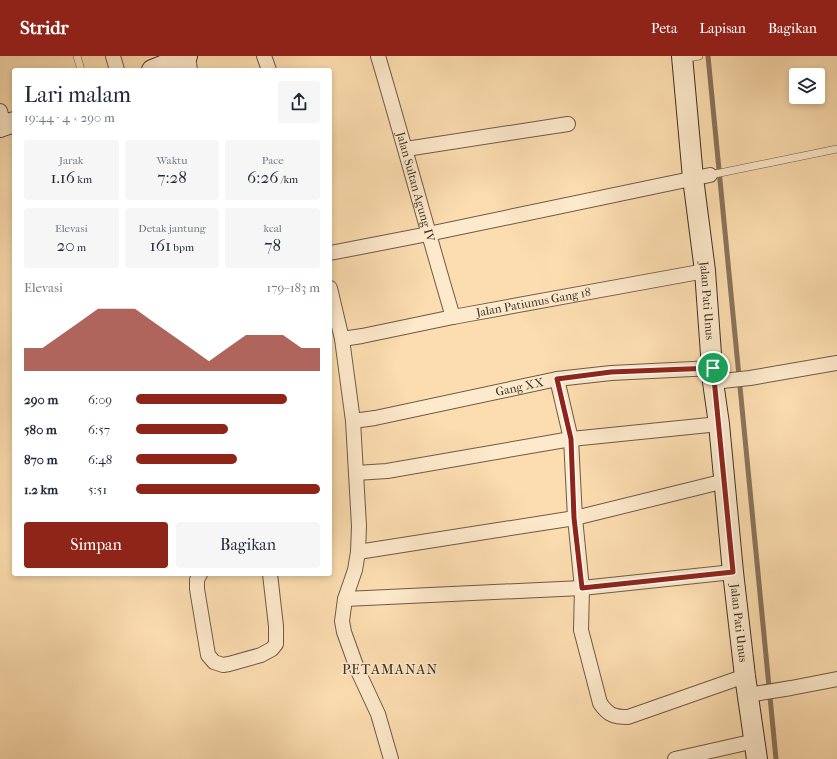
<!DOCTYPE html>
<html lang="id">
<meta charset="utf-8">
<style>
body{margin:0;font-family:"IM FELL French Canon",serif;background:#f6f6f7;color:#1f2937;height:100vh;display:flex;flex-direction:column;font-size:15px;white-space:nowrap}
*{box-sizing:border-box;margin:0}
p{font-size:13px;color:#747a83}
.icon{flex:none;width:22px;height:22px;fill:none;stroke:currentColor;stroke-width:2;stroke-linecap:round;stroke-linejoin:round}
.map{position:relative;flex:1;overflow:hidden}
.sheet{position:absolute;left:12px;top:12px;width:320px;height:508px;display:flex;flex-direction:column;background:#fff;border-radius:4px;box-shadow:0 2px 6px #0003}
.sheet>*{flex:none}
.fabs{position:absolute;left:789px;top:12px;display:grid;gap:8px}
.fabs a{display:grid;place-items:center;width:36px;height:36px;border-radius:4px;background:#fff;box-shadow:0 2px 6px #0003;font-size:20px}
.pin{position:absolute;display:grid;place-items:center;width:34px;height:34px;color:#fff;margin:-17px;border:2px solid #fff;border-radius:50%;box-shadow:0 1px 4px #0007}
.round{display:grid;place-items:center;flex:none;width:42px;height:42px;border-radius:4px;background:#f6f6f7}
.head{display:flex;align-items:center;justify-content:space-between;height:68px;padding:0 12px}
h1{font-size:22px;font-weight:600;line-height:30px}
.figures{display:grid;grid-template-columns:repeat(3,1fr);gap:6px;height:68px;padding:4px 12px}
.figures div{display:grid;align-content:center;border-radius:4px;background:#f6f6f7;text-align:center}
.figures b{font-size:17px;font-weight:600}
.figures small{font-size:11px;font-weight:400}
.figures p{font-size:11px}
.chart{height:112px;padding:8px 12px}
.chart p{display:flex;justify-content:space-between}
.chart svg{width:100%;height:72px;margin-top:4px;fill:#8f2418;opacity:.7}
.cta{display:flex;gap:8px;margin-top:auto;padding:8px 12px}
.cta a{flex:1;height:46px;border-radius:4px;background:#8f2418;color:#fff;font-size:16px;font-weight:600;line-height:46px;text-align:center}
.cta a+a{background:#f6f6f7;color:#1f2937}
ul{padding:0 12px;list-style:none;font-size:13px}
li{display:grid;grid-template-columns:64px 48px 1fr;align-items:center;height:30px}
li i{height:10px;border-radius:5px;background:#8f2418}
header{display:flex;align-items:center;gap:24px;box-sizing:border-box;height:56px;padding:0 20px;background:#8f2418;color:#fff}
header strong{font-size:19px}
nav{display:flex;gap:22px;margin-inline-start:auto;font-size:14px}
.map>svg:first-child{display:block}
.lines{fill:none;stroke-linecap:round;stroke-linejoin:round}
.stream{stroke:#89745c;stroke-width:5}
.lane-casing{stroke:#6d5b48;stroke-width:8}
.street-casing{stroke:#6d5b48;stroke-width:16}
.secondary-casing{stroke:#3d3026;stroke-width:22}
.lane{stroke:#fde9cb;stroke-width:7}
.street{stroke:#fde9cb;stroke-width:14}
.secondary{stroke:#fde9cb;stroke-width:20}
.route-casing{stroke:#fff;stroke-width:8}
.route{stroke:#8f2418;stroke-width:5}
.labels{text-anchor:middle;stroke-width:3;stroke-linejoin:round;paint-order:stroke}
.street-label{font-size:12px;fill:#3d3026;stroke:#fde9cb}
.quarter-label{font-size:14px;letter-spacing:1px;fill:#3d3026;stroke:#fde9cb}
</style>
<header>
<strong>Stridr</strong>
<nav><a>Peta</a><a>Lapisan</a><a>Bagikan</a></nav>
</header>
<div class="map">
<svg width="837" height="703" viewBox="0 0 837 703">
<rect width="100%" height="100%" fill="#fcddaf"/>
<filter id="stains"><feTurbulence type="fractalNoise" baseFrequency=".005" numOctaves="4"/><feColorMatrix values="0 0 0 0 .2 0 0 0 0 .09 0 0 0 0 .02 0 0 0 .5 -.17"/></filter>
<radialGradient id="worn" r=".72"><stop offset=".6" stop-color="#630" stop-opacity="0"/><stop offset="1" stop-color="#630" stop-opacity=".3"/></radialGradient>
<g class="lines">
<!-- stream -->
<path class="stream" d="M708,0l68,703"/>
<!-- lane casing -->
<g class="lane-casing">
<g id="lane">
<path d="M77,0l4,14"/>
<path d="M683,3l16,-3"/>
<path d="M710,119l127,-26"/>
</g>
</g>
<!-- street casing -->
<g class="street-casing">
<g id="street">
<path d="M113,0l4,14"/>
<path d="M188,0l2,14"/>
<path d="M264,0l5,14"/>
<path id="s1" d="M378,0c26,87 49,174 75,261"/>
<path d="M0,55l4,14"/>
<path d="M406,93l162,-25"/>
<path d="M330,197l98,-19 282,-59"/>
<path d="M330,232l12,51 11,82 6,105 -1,26 -3,18 -10,29 -3,22 2,11 14,39 20,43 13,45"/>
<path id="s2" d="M342,283l20,-3 91,-19 252,-46"/>
<path d="M557,323l14,60 4,79 7,70 -1,42 19,73c8,12 14,14 28,14l117,-41"/>
<path d="M713,326l37,-4 87,-15"/>
<path id="s3" d="M353,365l22,-3 182,-39 54,-6 102,-5"/>
<path d="M356,417l31,-2 184,-32 148,-15"/>
<path d="M358,496l217,-34 150,-37"/>
<path d="M200,518l-3,6v9l11,66 6,7 9,3 6,-1 32,-9 11,-6 4,-5v-18l-6,-52"/>
<path d="M345,543l237,-11 151,-16"/>
<path d="M748,639l43,-7 46,-9"/>
<path d="M675,703l80,-18"/>
</g>
</g>
<!-- secondary casing -->
<g class="secondary-casing">
<g id="secondary">
<path id="s4" d="M682,0l11,122 12,93 8,111 6,42 14,148 12,104 12,83"/>
<path d="M152,14l35,-14"/>
<path d="M0,71l14,-5"/>
</g>
</g>
<!-- lane -->
<use href="#lane" class="lane"/>
<!-- street -->
<use href="#street" class="street"/>
<!-- secondary -->
<use href="#secondary" class="secondary"/>
</g>
<g class="lines">
<!-- route casing -->
<g class="route-casing">
<path id="route" d="M713,312l20,204 -151,16 -8,-70 -3,-79 -14,-60 54,-7z"/>
</g>
<!-- route -->
<use href="#route" class="route"/>
</g>
<g class="labels">
<!-- street labels -->
<g class="street-label">
<text dy="4" stroke="none"><textPath href="#s1" startOffset="136">Jalan Sultan Agung IV</textPath></text>
<text dy="4" stroke="none"><textPath href="#s4" startOffset="246">Jalan Pati Unus</textPath></text>
<text dy="4" stroke="none"><textPath href="#s2" startOffset="195">Jalan Patiunus Gang 18</textPath></text>
<text dy="4" stroke="none"><textPath href="#s3" startOffset="170">Gang XX</textPath></text>
<text dy="4" stroke="none"><textPath href="#s4" startOffset="570">Jalan Pati Unus</textPath></text>
</g>
<!-- quarter labels -->
<g class="quarter-label">
<text x="390" y="618">PETAMANAN</text>
</g>
</g>
<rect width="100%" height="100%" filter="url(#stains)"/>
<rect width="100%" height="100%" fill="url(#worn)"/>
</svg>
<div class="fabs">
<a><svg class="icon" aria-label="layers" viewBox="0 0 24 24"><path d="M12 4l9 5-9 5-9-5zM3 14l9 5 9-5"/></svg></a>
</div>
<div class="pin" style="left:713px;top:312px;background:#1e9e55"><svg class="icon" aria-label="arrive" viewBox="0 0 24 24"><path d="M6 21V4h12l-3 4 3 4H6"/></svg></div>
<section class="sheet">
<div class="head"><div><h1>Lari malam</h1><p>19:44 · 4 × 290 m</p></div><a class="round"><svg class="icon" aria-label="share" viewBox="0 0 24 24"><path d="M12 15V3M7 8l5-5 5 5M5 13v7h14v-7"/></svg></a></div>
<div class="figures">
<div><p>Jarak</p><b>1.16<small> km</small></b></div>
<div><p>Waktu</p><b>7:28</b></div>
<div><p>Pace</p><b>6:26<small> /km</small></b></div>
</div>
<div class="figures">
<div><p>Elevasi</p><b>20<small> m</small></b></div>
<div><p>Detak jantung</p><b>161<small> bpm</small></b></div>
<div><p>kcal</p><b>78</b></div>
</div>
<div class="chart"><p><span>Elevasi</span>179–183 m</p>
<svg viewBox="0 0 160 44" preserveAspectRatio="none"><path d="M0 44V30L10 30L20 22L30 14L40 6L50 6L60 6L70 14L80 22L90 30L100 38L110 30L120 22L130 22L140 22L150 30L160 30V44z"/></svg>
</div>
<ul>
<li><b>290 m</b>6:09<i style="width:82%"></i></li>
<li><b>580 m</b>6:57<i style="width:50%"></i></li>
<li><b>870 m</b>6:48<i style="width:55%"></i></li>
<li><b>1.2 km</b>5:51<i style="width:100%"></i></li>
</ul>
<div class="cta"><a>Simpan</a><a>Bagikan</a></div>
</section>
</div>
